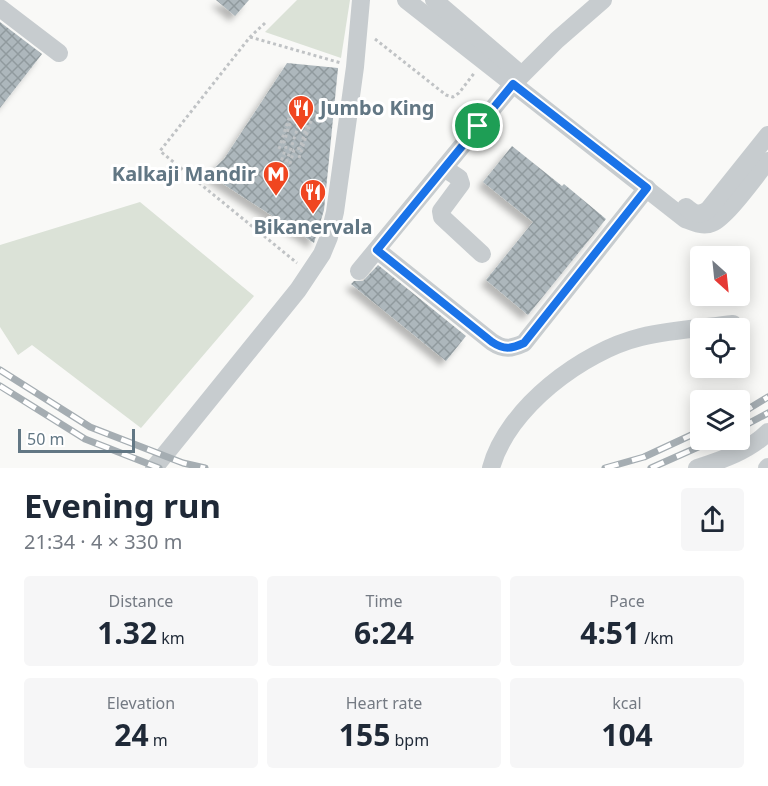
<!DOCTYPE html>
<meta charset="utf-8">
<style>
body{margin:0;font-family:"Noto Sans",sans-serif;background:#f6f6f7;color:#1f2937;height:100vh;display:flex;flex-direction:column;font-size:22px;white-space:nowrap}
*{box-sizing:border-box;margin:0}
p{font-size:20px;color:#747a83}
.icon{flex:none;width:33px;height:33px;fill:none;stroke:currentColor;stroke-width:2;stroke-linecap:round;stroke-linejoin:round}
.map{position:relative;height:468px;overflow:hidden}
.sheet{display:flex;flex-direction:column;background:#fff;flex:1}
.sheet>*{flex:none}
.needle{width:39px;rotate:153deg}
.buttons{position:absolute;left:690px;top:246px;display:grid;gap:12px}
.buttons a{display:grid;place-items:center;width:60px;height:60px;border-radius:6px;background:#fff;box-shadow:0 3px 15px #0003;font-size:30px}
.scale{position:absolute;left:18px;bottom:15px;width:117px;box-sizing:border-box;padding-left:6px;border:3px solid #627784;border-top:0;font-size:16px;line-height:21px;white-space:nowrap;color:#627784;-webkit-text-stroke:4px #fff;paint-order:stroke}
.pin{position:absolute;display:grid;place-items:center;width:51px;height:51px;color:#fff;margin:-26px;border:3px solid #fff;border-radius:50%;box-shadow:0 2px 6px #0007}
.round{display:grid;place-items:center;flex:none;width:63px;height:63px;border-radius:6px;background:#f6f6f7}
.head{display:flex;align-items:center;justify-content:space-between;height:102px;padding:0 24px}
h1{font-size:33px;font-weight:700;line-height:45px}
.figures{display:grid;grid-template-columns:repeat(3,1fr);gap:9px;height:102px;padding:6px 24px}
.figures div{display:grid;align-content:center;border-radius:6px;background:#f6f6f7;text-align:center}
.figures b{font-size:30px;font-weight:700}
.figures small{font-size:16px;font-weight:400}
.figures p{font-size:16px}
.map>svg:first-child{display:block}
.park{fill:#dbe2d7}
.building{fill:url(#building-cross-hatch);filter:url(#shadow)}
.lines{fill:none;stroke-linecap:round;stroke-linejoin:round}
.path{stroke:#c0c3c5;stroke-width:3;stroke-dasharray:3 3;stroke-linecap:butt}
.minor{stroke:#c7cccf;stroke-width:18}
.rail-casing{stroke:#a5adb2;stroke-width:7}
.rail{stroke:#fff;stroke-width:4.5;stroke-dasharray:14;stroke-linecap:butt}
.route-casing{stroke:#fff;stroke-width:12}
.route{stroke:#1a73e8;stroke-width:8}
.labels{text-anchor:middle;stroke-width:6;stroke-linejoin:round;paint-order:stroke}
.poi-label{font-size:20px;font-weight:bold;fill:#627784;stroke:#fff;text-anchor:start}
</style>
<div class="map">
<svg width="768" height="468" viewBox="0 0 768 468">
<defs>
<pattern id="building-cross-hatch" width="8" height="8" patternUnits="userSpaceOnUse" patternTransform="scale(1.5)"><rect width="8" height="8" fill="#adb7bc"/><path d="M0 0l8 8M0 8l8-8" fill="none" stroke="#909a9e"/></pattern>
<filter id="shadow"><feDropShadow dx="-5.5" dy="5.5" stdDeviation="3" flood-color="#0004"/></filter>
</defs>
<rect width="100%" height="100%" fill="#f9f9f7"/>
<!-- park -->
<g class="park">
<path d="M297,0h53l-9,58 -76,-26z"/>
<path d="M140,202l114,94 -113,132 -109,-83 -14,10 -18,-28v-82z"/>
</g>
<!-- building -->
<g class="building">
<path d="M216,0h33l-14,16z"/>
<path d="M0,22l42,32 -42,54z"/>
<path d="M287,63l51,5 -14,142 -10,33 -106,-69 16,-15z"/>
<path d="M512,146l50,40 2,-2 42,35 -78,96 -42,-35 47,-58 -50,-40z"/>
<path d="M378,265l88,71 -20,25 -95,-77 3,-3h9z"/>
</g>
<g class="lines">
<!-- path -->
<g class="path">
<path d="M265,23l-15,14 -90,114 137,112"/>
<path d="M250,37l91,26"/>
<path d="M375,39l71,56 7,2 6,-4 16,-21"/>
<path d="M279,149l12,-37"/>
<path d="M299,158l12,-37"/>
<path d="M274,183l12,-36 -2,-5 13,-40"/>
<path d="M279,185l26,-80"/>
<path d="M283,187l11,-37 6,-2 12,-39"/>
</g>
<!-- minor -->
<g class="minor">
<path d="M406,0l279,219c8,3 18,8 27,4 15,-6 44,-48 56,-62"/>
<path d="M434,0l83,71"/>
<path d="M0,8l59,45"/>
<path d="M444,168l15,10 2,6 -20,27 1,6 40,37"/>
<path d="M686,207c8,7 13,9 22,3l60,-75"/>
<path d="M377,250l115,92c12,8 19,7 32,1l123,-155"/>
<path d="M359,271l154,-187 44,-44 46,-40"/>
<path d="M154,468l144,-178 24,-36 7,-17 6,-25 20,-145 6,-67"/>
<path d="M491,468c16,-60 92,-117 150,-131 30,-7 61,-9 92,-13"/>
<path d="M697,468c25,-8 52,-17 71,-36"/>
<path d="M767,468l1,-1"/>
</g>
<!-- rail casing -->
<g class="rail-casing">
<g id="rail">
<path d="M0,370l90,57 93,36 22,5"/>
<path d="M0,386l85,53 74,29"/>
<path d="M740,414l28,-17"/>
<path d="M740,428l28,-15"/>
<path d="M605,468l39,-11 56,-26"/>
<path d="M651,468l63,-28"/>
</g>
</g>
<!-- rail -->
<use href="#rail" class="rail"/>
</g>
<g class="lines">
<!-- route casing -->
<g class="route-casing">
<path id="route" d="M513,84l134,104 -123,155c-13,6 -20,7 -32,-1l-115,-92z"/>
</g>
<!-- route -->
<use href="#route" class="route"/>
</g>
<!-- icons -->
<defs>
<g id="restaurant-pin" transform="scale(1.35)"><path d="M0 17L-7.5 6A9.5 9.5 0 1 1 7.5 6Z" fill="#f04620" stroke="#fff"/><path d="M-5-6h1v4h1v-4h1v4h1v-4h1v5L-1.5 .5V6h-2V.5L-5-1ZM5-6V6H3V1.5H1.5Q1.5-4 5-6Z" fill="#fff"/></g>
<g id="metro-pin" transform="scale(1.35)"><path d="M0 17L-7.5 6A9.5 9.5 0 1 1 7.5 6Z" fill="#f04620" stroke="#fff"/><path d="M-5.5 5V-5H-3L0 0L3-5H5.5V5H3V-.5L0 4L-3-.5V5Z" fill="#fff"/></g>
</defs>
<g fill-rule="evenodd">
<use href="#restaurant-pin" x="301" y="108"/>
<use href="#metro-pin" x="276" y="174"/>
<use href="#restaurant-pin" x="313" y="192"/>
</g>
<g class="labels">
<!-- poi labels -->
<g class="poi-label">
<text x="320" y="115">Jumbo King</text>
<text x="256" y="181" text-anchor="end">Kalkaji Mandir</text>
<text x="313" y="234" text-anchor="middle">Bikanervala</text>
</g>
</g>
</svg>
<div class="buttons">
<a><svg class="needle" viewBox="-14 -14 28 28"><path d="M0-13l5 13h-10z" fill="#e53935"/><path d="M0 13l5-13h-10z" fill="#747a83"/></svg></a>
<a><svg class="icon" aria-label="locate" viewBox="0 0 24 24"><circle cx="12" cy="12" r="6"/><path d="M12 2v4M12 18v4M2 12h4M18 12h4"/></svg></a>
<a><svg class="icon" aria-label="layers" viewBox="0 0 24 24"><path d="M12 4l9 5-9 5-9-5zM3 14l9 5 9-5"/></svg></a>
</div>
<div class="scale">50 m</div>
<div class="pin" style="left:478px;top:126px;background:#1e9e55"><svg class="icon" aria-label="arrive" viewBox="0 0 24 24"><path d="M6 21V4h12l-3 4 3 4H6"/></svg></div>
</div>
<section class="sheet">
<div class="head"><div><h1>Evening run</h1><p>21:34 · 4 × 330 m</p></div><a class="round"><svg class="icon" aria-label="share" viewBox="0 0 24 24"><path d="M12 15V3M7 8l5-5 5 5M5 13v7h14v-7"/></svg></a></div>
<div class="figures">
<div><p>Distance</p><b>1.32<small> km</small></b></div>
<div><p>Time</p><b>6:24</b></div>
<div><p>Pace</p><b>4:51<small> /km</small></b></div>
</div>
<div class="figures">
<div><p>Elevation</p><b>24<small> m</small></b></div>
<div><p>Heart rate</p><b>155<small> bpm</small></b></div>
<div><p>kcal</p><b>104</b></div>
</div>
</section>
